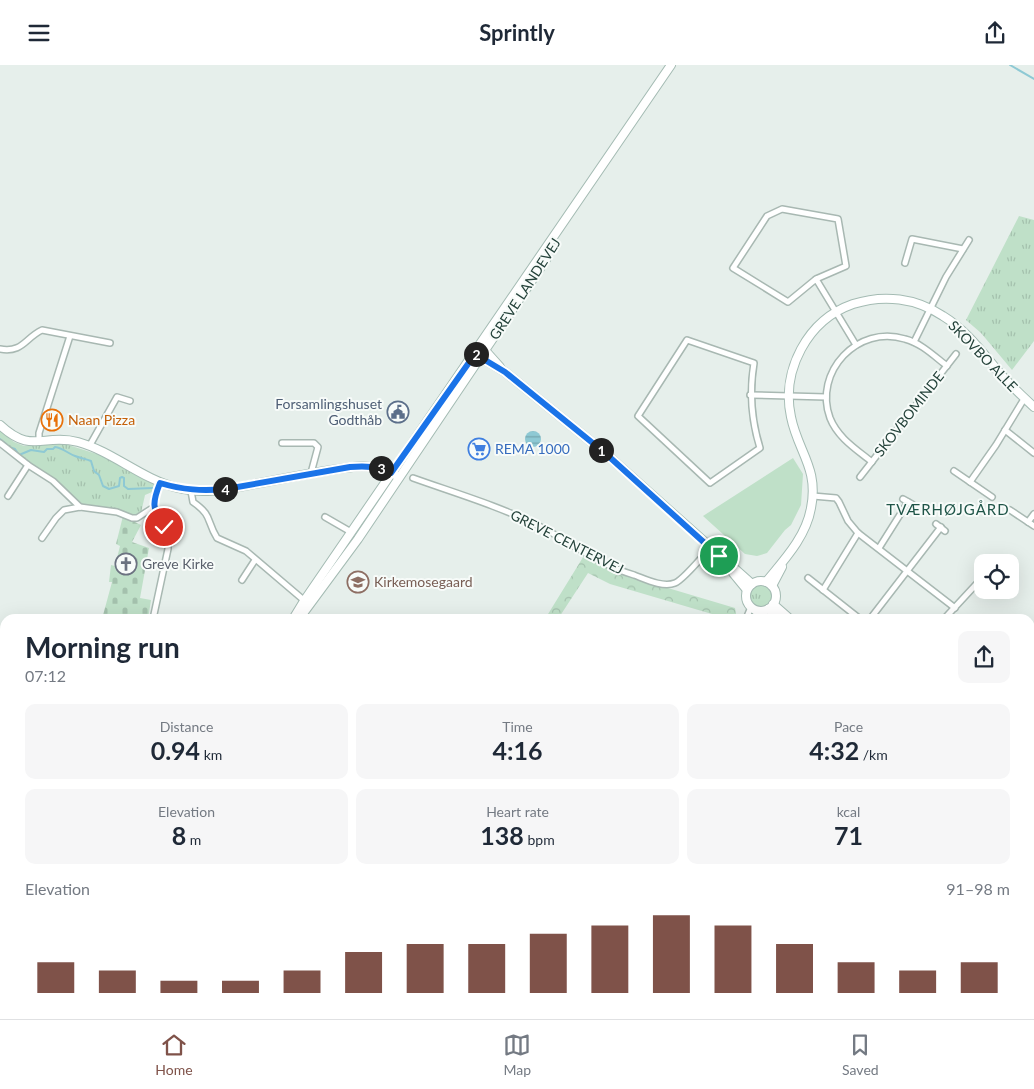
<!DOCTYPE html>
<meta charset="utf-8">
<style>
body{margin:0;font-family:Lato,sans-serif;background:#f6f6f7;color:#1f2937;height:100vh;display:flex;flex-direction:column;font-size:19px;white-space:nowrap}
*{box-sizing:border-box;margin:0}
p{font-size:16px;color:#747a83}
.icon{flex:none;width:28px;height:28px;fill:none;stroke:currentColor;stroke-width:2;stroke-linecap:round;stroke-linejoin:round}
.map{position:relative;flex:1;overflow:hidden}
.details{position:absolute;left:0px;top:549px;width:1035px;height:406px;display:flex;flex-direction:column;background:#fff;border-radius:15px 15px 0 0;box-shadow:0 5px 20px #0002}
.details>*{flex:none}
.fabs{position:absolute;left:974px;top:489px;display:grid;gap:10px}
.fabs a{display:grid;place-items:center;width:45px;height:45px;border-radius:10px;background:#fff;box-shadow:0 5px 20px #0002;font-size:25px}
.pin{position:absolute;display:grid;place-items:center;width:42px;height:42px;color:#fff;margin:-21px;border:2px solid #fff;border-radius:50%;box-shadow:0 1px 5px #0007}
.km{position:absolute;width:25px;height:25px;margin:-12px;border-radius:50%;background:#222;color:#fff;font-size:14px;line-height:25px;text-align:center}
.round{display:grid;place-items:center;flex:none;width:52px;height:52px;border-radius:10px;background:#f6f6f7}
.summary{display:flex;align-items:center;justify-content:space-between;height:85px;padding:0 25px}
h1{font-size:28px;font-weight:700;line-height:38px}
.stats{display:grid;grid-template-columns:repeat(3,1fr);gap:8px;height:85px;padding:5px 25px}
.stats div{display:grid;align-content:center;border-radius:10px;background:#f6f6f7;text-align:center}
.stats b{font-size:25px;font-weight:700}
.stats small{font-size:14px;font-weight:400}
.stats p{font-size:14px}
.chart{height:140px;padding:10px 25px}
.chart p{display:flex;justify-content:space-between}
.chart svg{width:100%;height:90px;margin-top:5px;stroke:#7f5249;stroke-width:6}
header{display:flex;justify-content:space-between;align-items:center;height:65px;padding:0 25px;background:#fff;font-size:22px;font-weight:700}
.dock{display:flex;justify-content:space-around;align-items:center;height:70px;border-top:1px solid #e0e1e3;background:#fff;font-size:14px;color:#747a83}
.dock a{display:grid;justify-items:center;gap:2px}
.dock .on{color:#7f5249}
.map>svg:first-child{display:block}
.grass{fill:url(#grass-tufts)}
.forest{fill:url(#forest-crowns)}
.cemetery{fill:url(#cemetery-stones)}
.pitch{fill:#bfe0c8}
.water{fill:url(#water-rules)}
.lines{fill:none;stroke-linecap:round;stroke-linejoin:round}
.stream{stroke:#8ec9d4;stroke-width:2}
.street-casing{stroke:#a8b8b2;stroke-width:8}
.secondary-casing{stroke:#a4bbb3;stroke-width:10}
.street{stroke:#fff;stroke-width:5}
.secondary{stroke:#fff;stroke-width:8}
.route-casing{stroke:#fff;stroke-width:10}
.route{stroke:#1a73e8;stroke-width:6}
.labels{text-anchor:middle;stroke-width:4;stroke-linejoin:round;paint-order:stroke}
.street-label{font-size:14px;fill:#24423a;stroke:#f7fbf9}
.service-label{font-size:14px;fill:#4e5e75;stroke:#f7fbf9;text-anchor:end}
.food-label{font-size:14px;fill:#c56008;stroke:#f7fbf9;text-anchor:start}
.shop-label{font-size:14px;fill:#366cbe;stroke:#f7fbf9;text-anchor:start}
.worship-label{font-size:14px;fill:#5b616d;stroke:#f7fbf9;text-anchor:start}
.education-label{font-size:14px;fill:#785e54;stroke:#f7fbf9;text-anchor:start}
.neighbourhood-label{font-size:15px;letter-spacing:1px;fill:#1f5548;stroke:#f7fbf9}
</style>
<header><svg class="icon" aria-label="menu" viewBox="0 0 24 24"><path d="M4 6h16M4 12h16M4 18h16"/></svg>Sprintly<svg class="icon" aria-label="share" viewBox="0 0 24 24"><path d="M12 15V3M7 8l5-5 5 5M5 13v7h14v-7"/></svg></header>
<div class="map">
<svg width="1034" height="954" viewBox="0 0 1034 954">
<defs>
<pattern id="grass-tufts" width="24" height="20" patternUnits="userSpaceOnUse" patternTransform="scale(1.25)"><rect width="24" height="20" fill="#bfe0c8"/><path d="M3 7l-1-3M5 7V3M7 7l1-3M15 17l-1-3M17 17v-4M19 17l1-3" fill="none" stroke="#a4c1ad"/></pattern>
<pattern id="forest-crowns" width="20" height="18" patternUnits="userSpaceOnUse" patternTransform="scale(1.25)"><rect width="20" height="18" fill="#bfe0c8"/><path d="M2 6a3 3 0 1 1 6 0M12 15a3 3 0 1 1 6 0" fill="none" stroke="#a4c1ad"/></pattern>
<pattern id="cemetery-stones" width="16" height="16" patternUnits="userSpaceOnUse" patternTransform="scale(1.25)"><rect width="16" height="16" fill="#bfe0c8"/><path d="M2 7V4a2 2 0 0 1 4 0v3zM10 15v-3a2 2 0 0 1 4 0v3z" fill="#a4c1ad"/></pattern>
<pattern id="water-rules" width="6" height="5" patternUnits="userSpaceOnUse" patternTransform="scale(1.25)"><rect width="6" height="5" fill="#8ec9d4"/><path d="M0 2.5h6" fill="none" stroke="#74a5ad"/></pattern>
</defs>
<rect width="100%" height="100%" fill="#e6efeb"/>
<!-- grass -->
<g class="grass">
<path d="M1019,151l15,4v121l-22,29 -31,-37 -15,-13z"/>
<path d="M0,366l14,11 10,4 38,-3 38,12 54,30 -2,7 -7,3 -4,18 -5,3 -21,-7 -35,-4 -13,-15 -52,-37 -15,-13z"/>
<circle cx="761" cy="531" r="13"/>
</g>
<!-- forest -->
<g class="forest">
<path d="M585,489l36,20 114,34 2,11h-8l-119,-35 -22,-11 -30,46h-13z"/>
<path d="M0,679l5,3v89l-5,-1z"/>
</g>
<!-- cemetery -->
<g class="cemetery">
<path d="M123,451l18,9 -9,17 17,6 -9,50 11,2 -3,19h-46l10,-37h-3l2,-17 4,1 5,-20 -4,-2z"/>
<path d="M1,605l4,2v75l-5,-3v-72z"/>
</g>
<!-- pitch -->
<path class="pitch" d="M793,393l10,16 -2,31 -10,20 -6,5 -18,23 -10,3 -12,-2 -42,-38z"/>
<!-- water -->
<g class="water">
<circle cx="533" cy="374" r="8"/>
<path d="M858,950h122l-2,4h-137z"/>
</g>
<g class="lines">
<!-- stream -->
<g class="stream">
<path d="M1010,0l24,14"/>
<path d="M0,374l6,5"/>
<path d="M9,382l6,2 4,6 12,-5 13,2 3,-3h6l2,-2c8,1 12,6 20,9 5,2 11,3 16,5l3,10 5,4 4,11 6,3 10,-3 1,-8 2,-1 2,1v8l4,3 25,-1"/>
<path d="M600,950l6,4"/>
</g>
<!-- street casing -->
<g class="street-casing">
<g id="street">
<path d="M905,198l7,-24 51,10"/>
<path d="M816,214l-28,23 -55,-34 34,-52 15,-7 56,10 8,47 -30,13 40,66"/>
<path d="M687,275l67,23c-5,30 -3,56 6,85l-50,35 -72,-67z"/>
<path d="M914,277l32,-65 23,-37"/>
<path d="M0,284c23,4 25,-11 42,-19l68,13"/>
<path d="M750,330l76,2"/>
<path d="M1005,365l29,23"/>
<path d="M39,377v-9l31,-97"/>
<path d="M0,378l28,22 25,16 27,26"/>
<path d="M282,378h32l4,4 -7,26"/>
<path d="M90,380l27,-48 13,4"/>
<path d="M872,397c-16,-13 -34,-24 -42,-44 -17,-46 28,-94 75,-79 16,4 29,17 42,27"/>
<path d="M954,406l38,26"/>
<path d="M860,412l96,-123"/>
<path d="M413,413c42,15 86,28 126,48 32,16 60,39 95,49 11,4 29,13 41,8 8,-3 28,-27 35,-35"/>
<path d="M970,417l26,-37 28,-46"/>
<path d="M191,426l2,11c20,14 13,18 24,36l29,13 60,51"/>
<path d="M8,431l20,-31"/>
<path d="M813,431l23,2 3,4 9,19 10,12 97,75"/>
<path d="M903,434l9,5"/>
<path d="M1010,445l24,16"/>
<path d="M325,452l26,15"/>
<path d="M1028,457l6,-8"/>
<path d="M936,459l9,7"/>
<path d="M42,473l14,-20 8,-8 16,-3 37,5 15,6h5l17,-11"/>
<path d="M879,483l29,-46"/>
<path d="M808,513l52,41"/>
<path d="M242,515l13,-20"/>
<path d="M823,525l35,-57"/>
<path d="M153,554l15,-70v-11l-4,-11 -10,-20 1,-12 5,-12"/>
<path d="M746,554l5,-12"/>
<path d="M752,554l7,-8"/>
<path d="M870,554l71,-92"/>
<path d="M944,554l38,-41"/>
<path d="M1030,584l2,1"/>
<path d="M1030,691l4,3"/>
<path d="M227,950l1,4"/>
</g>
</g>
<!-- secondary casing -->
<g class="secondary-casing">
<g id="secondary">
<path d="M483,283l17,19"/>
<path d="M477,290l28,17 100,81 147,131"/>
<path d="M0,360c32,30 43,8 78,17 36,10 63,37 100,46 27,7 55,0 82,-5 34,-6 68,-14 102,-17l22,3 11,6"/>
<path d="M733,508l14,17"/>
<circle cx="761" cy="531" r="15"/>
<path d="M766,517c18,-22 40,-45 45,-74 8,-40 -13,-56 -20,-91 -10,-46 16,-97 62,-113 31,-10 63,-6 90,12 23,14 39,36 56,56 11,13 23,24 35,35"/>
<path d="M772,521l10,-19"/>
<path d="M773,539l17,15"/>
<path d="M768,544l14,10"/>
<path d="M293,554l11,-18c122,-179 246,-357 367,-536"/>
<path d="M299,554l59,-80 189,-281"/>
<path d="M1030,761l4,4"/>
<path d="M1030,822l4,-6"/>
<path d="M21,954l4,-4"/>
<path d="M1008,954l1,-4"/>
</g>
</g>
<!-- street -->
<use href="#street" class="street"/>
<!-- secondary -->
<use href="#secondary" class="secondary"/>
</g>
<g class="lines">
<!-- route casing -->
<g class="route-casing">
<path id="route" d="M164,462c-12,-19 -12,-24 -4,-44 23,7 42,8 66,6l124,-22c15,-1 28,-1 41,6l84,-119 30,18 100,81 114,103"/>
</g>
<!-- route -->
<use href="#route" class="route"/>
</g>
<!-- icons -->
<defs>
<g id="civic-ring" transform="scale(1.125)"><circle r="9.5" fill="#f7fbf9" stroke="#5c6f8a" stroke-width="1.5"/><path d="M-.6-6.5H3V-4.5H.6V-3L4-1V1h2V6H-6V1h2V-1L-.6-3ZM-1.2 2.5V6h2.4V2.5Z" fill="#5c6f8a"/></g>
<g id="restaurant-ring" transform="scale(1.125)"><circle r="9.5" fill="#f7fbf9" stroke="#e8710a" stroke-width="1.5"/><path d="M-5-6h1v4h1v-4h1v4h1v-4h1v5L-1.5 .5V6h-2V.5L-5-1ZM5-6V6H3V1.5H1.5Q1.5-4 5-6Z" fill="#e8710a"/></g>
<g id="supermarket-ring" transform="scale(1.125)"><circle r="9.5" fill="#f7fbf9" stroke="#3f7fe0" stroke-width="1.5"/><path d="M-6-5.5h2.5l.6 2H6L4.5 2H-2.5L-4.4-4H-6ZM-1.5 3.2a1.3 1.3 0 1 0 .1 0ZM3 3.2a1.3 1.3 0 1 0 .1 0Z" fill="#3f7fe0"/></g>
<g id="church-ring" transform="scale(1.125)"><circle r="9.5" fill="#f7fbf9" stroke="#6b7280" stroke-width="1.5"/><path d="M-1.2-6h2.4v3.5h3.3v2.4h-3.3V6h-2.4V-.1h-3.3v-2.4h3.3Z" fill="#6b7280"/></g>
<g id="school-ring" transform="scale(1.125)"><circle r="9.5" fill="#f7fbf9" stroke="#8d6e63" stroke-width="1.5"/><path d="M0-5L7-2L0 1L-7-2ZM-4 1L0 2.5L4 1V4Q0 6-4 4Z" fill="#8d6e63"/></g>
</defs>
<g fill-rule="evenodd">
<use href="#civic-ring" x="398" y="347"/>
<use href="#restaurant-ring" x="52" y="355"/>
<use href="#supermarket-ring" x="479" y="384"/>
<use href="#church-ring" x="126" y="499"/>
<use href="#school-ring" x="358" y="517"/>
</g>
<g class="labels">
<!-- street labels -->
<g class="street-label">
<text transform="translate(525 224) rotate(-57)" y="5">GREVE LANDEVEJ</text>
<text transform="translate(983 291) rotate(46)" y="5">SKOVBO ALLE</text>
<text transform="translate(909 349) rotate(-52)" y="5">SKOVBOMINDE</text>
<text transform="translate(567 477) rotate(27)" y="5">GREVE CENTERVEJ</text>
</g>
<!-- service labels -->
<g class="service-label">
<text x="382" y="344">Forsamlingshuset<tspan x="382" dy="16">Godthåb</tspan></text>
</g>
<!-- food labels -->
<g class="food-label">
<text x="68" y="360">Naan Pizza</text>
</g>
<!-- shop labels -->
<g class="shop-label">
<text x="495" y="389">REMA 1000</text>
</g>
<!-- worship labels -->
<g class="worship-label">
<text x="142" y="504">Greve Kirke</text>
</g>
<!-- education labels -->
<g class="education-label">
<text x="374" y="522">Kirkemosegaard</text>
</g>
<!-- neighbourhood labels -->
<g class="neighbourhood-label">
<text x="948" y="450">TVÆRHØJGÅRD</text>
</g>
</g>
</svg>
<div class="fabs">
<a><svg class="icon" aria-label="locate" viewBox="0 0 24 24"><circle cx="12" cy="12" r="6"/><path d="M12 2v4M12 18v4M2 12h4M18 12h4"/></svg></a>
</div>
<div class="pin" style="left:719px;top:491px;background:#1e9e55"><svg class="icon" aria-label="arrive" viewBox="0 0 24 24"><path d="M6 21V4h12l-3 4 3 4H6"/></svg></div>
<div class="pin" style="left:164px;top:462px;background:#d93025"><svg class="icon" aria-label="check" viewBox="0 0 24 24"><path d="M5 12l5 5 9-10"/></svg></div>
<b class="km" style="left:601px;top:385px">1</b>
<b class="km" style="left:476px;top:289px">2</b>
<b class="km" style="left:381px;top:403px">3</b>
<b class="km" style="left:225px;top:424px">4</b>
<section class="details">
<div class="summary"><div><h1>Morning run</h1><p>07:12</p></div><a class="round"><svg class="icon" aria-label="share" viewBox="0 0 24 24"><path d="M12 15V3M7 8l5-5 5 5M5 13v7h14v-7"/></svg></a></div>
<div class="stats">
<div><p>Distance</p><b>0.94<small> km</small></b></div>
<div><p>Time</p><b>4:16</b></div>
<div><p>Pace</p><b>4:32<small> /km</small></b></div>
</div>
<div class="stats">
<div><p>Elevation</p><b>8<small> m</small></b></div>
<div><p>Heart rate</p><b>138<small> bpm</small></b></div>
<div><p>kcal</p><b>71</b></div>
</div>
<div class="chart"><p><span>Elevation</span>91–98 m</p>
<svg viewBox="0 0 160 44" preserveAspectRatio="none"><path d="M5 44V29M15 44V33M25 44V38M35 44V38M45 44V33M55 44V24M65 44V20M75 44V20M85 44V15M95 44V11M105 44V6M115 44V11M125 44V20M135 44V29M145 44V33M155 44V29"/></svg>
</div>
</section>
</div>
<nav class="dock">
<a class="on"><svg class="icon" aria-label="home" viewBox="0 0 24 24"><path d="M3 11l9-7 9 7M6 9v11h12V9"/></svg>Home</a>
<a><svg class="icon" aria-label="map" viewBox="0 0 24 24"><path d="M3 6l6-2 6 2 6-2v14l-6 2-6-2-6 2zM9 4v14M15 6v14"/></svg>Map</a>
<a><svg class="icon" aria-label="saved" viewBox="0 0 24 24"><path d="M7 4h10v16l-5-4-5 4z"/></svg>Saved</a>
</nav>
